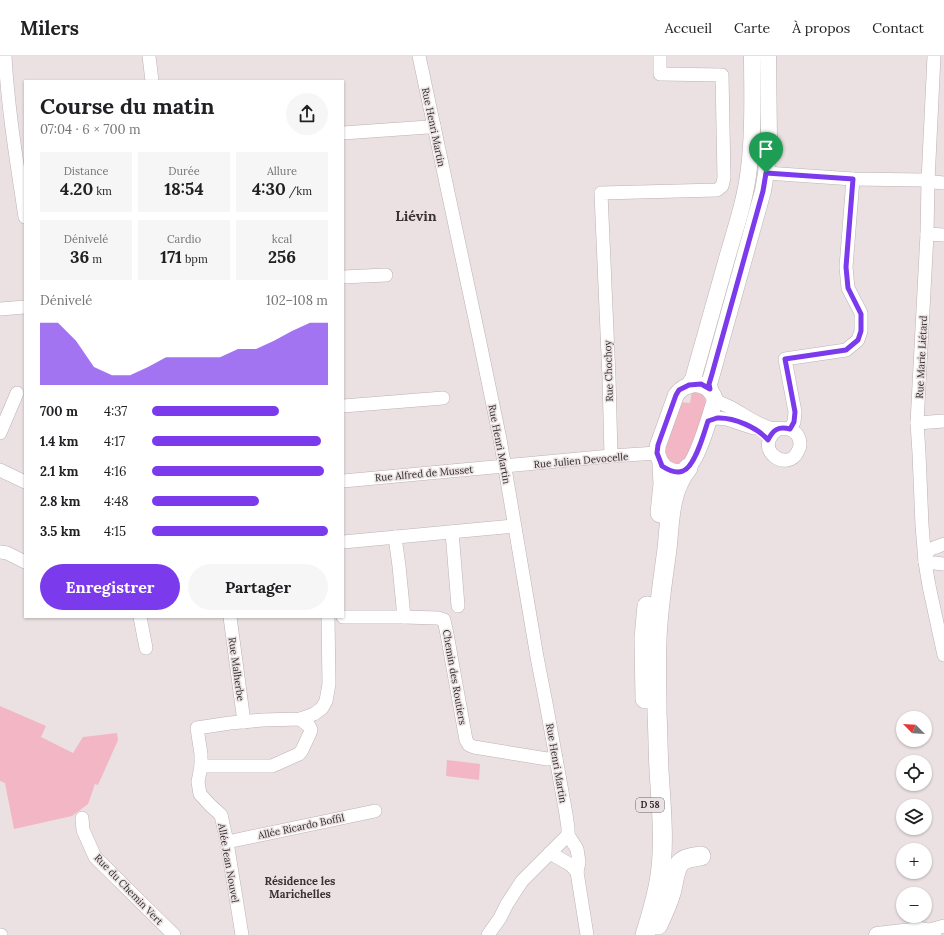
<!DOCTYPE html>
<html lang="fr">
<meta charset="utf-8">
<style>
body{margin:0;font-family:Lora,serif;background:#f6f6f6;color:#202124;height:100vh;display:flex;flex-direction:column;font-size:15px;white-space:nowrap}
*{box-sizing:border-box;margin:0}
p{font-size:13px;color:#757577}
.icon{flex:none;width:22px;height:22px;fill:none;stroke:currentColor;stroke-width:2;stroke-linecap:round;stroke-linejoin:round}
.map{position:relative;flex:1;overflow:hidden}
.drawer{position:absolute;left:24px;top:24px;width:320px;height:538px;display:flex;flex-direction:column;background:#fff;border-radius:0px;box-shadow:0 1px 3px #0004}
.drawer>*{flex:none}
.needle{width:26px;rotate:294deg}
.fabs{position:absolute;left:896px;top:655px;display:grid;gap:8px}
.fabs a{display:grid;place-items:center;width:36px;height:36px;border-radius:50%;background:#fff;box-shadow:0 1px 3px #0004;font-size:20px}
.pin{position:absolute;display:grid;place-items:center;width:34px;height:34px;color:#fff;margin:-41px -17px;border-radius:50% 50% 50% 0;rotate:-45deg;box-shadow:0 0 4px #0007}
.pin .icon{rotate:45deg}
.round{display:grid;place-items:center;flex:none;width:42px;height:42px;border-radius:21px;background:#f6f6f6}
.head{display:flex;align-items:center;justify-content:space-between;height:68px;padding:0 16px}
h1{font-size:22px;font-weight:700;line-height:30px}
.metrics{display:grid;grid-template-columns:repeat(3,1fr);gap:6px;height:68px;padding:4px 16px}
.metrics div{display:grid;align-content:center;border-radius:0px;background:#f6f6f6;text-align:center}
.metrics b{font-size:17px;font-weight:700}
.metrics small{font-size:11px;font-weight:400}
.metrics p{font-size:11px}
.chart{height:112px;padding:8px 16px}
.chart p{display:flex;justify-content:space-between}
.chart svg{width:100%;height:72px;margin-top:4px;fill:#7c3aed;opacity:.7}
.button{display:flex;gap:8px;margin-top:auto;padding:8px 16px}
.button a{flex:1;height:46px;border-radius:24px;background:#7c3aed;color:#fff;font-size:16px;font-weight:700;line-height:46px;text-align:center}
.button a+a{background:#f6f6f6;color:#202124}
ul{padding:0 16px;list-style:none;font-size:13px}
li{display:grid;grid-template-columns:64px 48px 1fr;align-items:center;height:30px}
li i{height:10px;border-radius:5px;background:#7c3aed}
header{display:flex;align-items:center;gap:24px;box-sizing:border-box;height:56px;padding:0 20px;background:#fff;border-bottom:1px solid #e0e0e0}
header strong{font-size:19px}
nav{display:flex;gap:22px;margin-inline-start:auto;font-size:14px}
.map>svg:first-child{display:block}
.green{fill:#f2b6c5}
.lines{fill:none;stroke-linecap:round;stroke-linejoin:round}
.minor-casing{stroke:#bcb2b4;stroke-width:14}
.major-casing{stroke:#bcb2b4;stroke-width:17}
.highway-casing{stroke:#bcb2b4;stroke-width:20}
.minor{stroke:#fff;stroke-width:13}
.major{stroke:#fff;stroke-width:16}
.highway{stroke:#fff;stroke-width:19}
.route-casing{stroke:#fff;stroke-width:8}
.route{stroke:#7c3aed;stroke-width:5}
.labels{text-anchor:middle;stroke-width:3;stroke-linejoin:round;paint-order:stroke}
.shield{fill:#ebe1e3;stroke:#676263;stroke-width:1}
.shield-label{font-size:9px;font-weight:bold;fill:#2f2c2c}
.street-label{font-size:10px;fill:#2f2c2c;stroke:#ebe1e3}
.neighbourhood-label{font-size:11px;font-weight:bold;fill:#3a3234;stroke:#ebe1e3}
.district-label{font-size:14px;font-weight:bold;fill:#3a3234;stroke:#ebe1e3}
</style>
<header>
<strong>Milers</strong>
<nav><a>Accueil</a><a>Carte</a><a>À propos</a><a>Contact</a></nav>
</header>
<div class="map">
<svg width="944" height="879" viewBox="0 0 944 879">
<rect width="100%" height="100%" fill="#ebe1e3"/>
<!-- green -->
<g class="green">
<path d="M692,335c9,0 14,5 14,14l-18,49 -6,8 -5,2 -9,-3 -4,-12 16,-47 10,1z"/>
<path d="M0,650l46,20 -5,11 32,16 10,-16 34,-4 1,7 -20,45 -3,-1 -7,20 -16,12 -58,13 -9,-46 -5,-2z"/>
<path d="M447,704l33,4 -1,16 -33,-4z"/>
</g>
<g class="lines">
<!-- minor casing -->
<g class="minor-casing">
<g id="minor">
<path d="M5,0c3,54 12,108 20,161"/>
<path d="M149,0l3,25"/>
<path d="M419,0l59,277 22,106 37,218 9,46 20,111 2,14v7"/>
<path d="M934,0l-6,125 -1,53 -10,189 2,30 3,72 3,37 4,24 15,69"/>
<path d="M343,77l85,-6 6,-2"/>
<path d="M766,117l87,6 70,1 11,2 10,1"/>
<path d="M927,178l17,1"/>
<path d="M343,221l43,-2"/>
<path d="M0,253l25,-2"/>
<path d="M715,344c5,3 11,5 17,8 12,7 24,16 38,20 10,2 21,-3 28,8 2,4 3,10 0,15 -10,23 -47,-2 -20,-22"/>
<path d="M343,350l100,-8"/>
<path d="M708,365l8,-3 11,1 27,9"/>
<path d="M917,367l27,-2"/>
<path d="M790,373l4,-7 1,-10 -10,-53 61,-9 12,-10 3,-9v-18l-13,-25 -2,-21 7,-88"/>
<path d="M0,377l17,-40"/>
<path d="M611,400l-2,-78 -8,-185 116,-3 5,-4 2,-8 -2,-103 -62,-1v-18"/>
<path d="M0,414l25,12"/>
<path d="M343,425l268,-25 46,-3"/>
<path d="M452,476l6,74"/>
<path d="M395,481l4,29 5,51"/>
<path d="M343,486l171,-16"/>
<path d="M0,496l7,1 18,9"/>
<path d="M925,498l6,-5 13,-5"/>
<path d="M925,506l19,2"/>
<path d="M140,561l6,31"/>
<path d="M230,561l14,105"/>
<path d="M343,561h61l34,1 6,2 3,14 19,106 3,5 5,2 73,12 9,-1"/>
<path d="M201,710h71l27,-12 3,-4 8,-17 1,-3 -2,-4 -9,-7"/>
<path d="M82,762l1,12 12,27 79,78"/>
<path d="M568,779l9,14 2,13 -2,10 10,63"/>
<path d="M227,786l148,-31"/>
<path d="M550,797l21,12 6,7"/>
<path d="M926,875l18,-5"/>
<path d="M0,879h1"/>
<path d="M242,879l-15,-93 -6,-27 -11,-10 -10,-11 -2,-12 3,-16v-12l-4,-26 33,-5 33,-3 37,-1 14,-5 8,-6 4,-7 3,-17 -1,-67"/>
<path d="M488,879l12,-17 7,-14 15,-23 46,-46"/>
</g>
</g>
<!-- major casing -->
<g class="major-casing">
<g id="major">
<path d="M694,328c11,0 18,6 21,16 -5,15 -18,66 -32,71 -7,3 -15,-1 -21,-5l-5,-13 1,-8 18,-50c5,-7 10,-9 18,-11z"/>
<path d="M689,329l4,-6c12,-43 24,-86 36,-128 8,-27 17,-55 20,-83 5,-37 3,-75 3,-112"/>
<path d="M710,333l-1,-5 3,-10 51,-183 3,-18 3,-35 -1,-82"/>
<path d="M877,879l44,-5 5,1 7,4"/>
</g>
</g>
<!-- highway casing -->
<g class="highway-casing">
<g id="highway">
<path d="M660,457l3,-29 -1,-18"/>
<path d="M645,643l-1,-61 3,-32"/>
<path d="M658,869c5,-11 10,-21 13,-32 3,-9 3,-22 9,-30 5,-5 14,-6 21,-7"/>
<path d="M645,879c6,-19 12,-39 15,-59 5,-35 1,-71 -1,-106 -1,-19 -1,-38 -2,-57 0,-25 -1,-49 0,-73 1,-31 6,-61 10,-91 3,-27 2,-58 21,-81"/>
</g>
</g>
<!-- minor -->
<use href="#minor" class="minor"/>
<!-- major -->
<use href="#major" class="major"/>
<!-- highway -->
<use href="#highway" class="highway"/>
</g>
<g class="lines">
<!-- route casing -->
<g class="route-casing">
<path id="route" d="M766,117l87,6 -7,88 2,21 13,26v17l-3,9 -12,10 -61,9 10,53 -1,10 -4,7c-12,-3 -17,1 -22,11 -10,-12 -34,-23 -51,-22 -3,1 -6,2 -9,3 -4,12 -13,46 -25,50 -7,3 -15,-1 -21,-5l-5,-13 1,-8 18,-50 3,-5 10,-5 12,-1 9,5 -1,-5 3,-10 51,-183z"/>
</g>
<!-- route -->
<use href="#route" class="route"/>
</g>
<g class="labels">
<!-- shield labels -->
<rect class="shield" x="636" y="742" width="28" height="14" rx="3"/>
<g class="shield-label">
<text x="650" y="752">D 58</text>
</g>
<!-- street labels -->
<g class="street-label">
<text transform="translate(434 71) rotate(78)" y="4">Rue Henri Martin</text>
<text transform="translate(921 301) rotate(-87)" y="4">Rue Marie Liétard</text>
<text transform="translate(608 315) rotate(-92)" y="4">Rue Chochoy</text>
<text transform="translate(500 388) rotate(79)" y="4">Rue Henri Martin</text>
<text transform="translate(581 404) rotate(-5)" y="4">Rue Julien Devocelle</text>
<text transform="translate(424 417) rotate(-5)" y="4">Rue Alfred de Musset</text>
<text transform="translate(237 613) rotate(82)" y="4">Rue Malherbe</text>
<text transform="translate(455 621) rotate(80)" y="4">Chemin des Routiers</text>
<text transform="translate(557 707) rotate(80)" y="4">Rue Henri Martin</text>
<text transform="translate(301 770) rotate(-12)" y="4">Allée Ricardo Boffil</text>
<text transform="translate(229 807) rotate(80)" y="4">Allée Jean Nouvel</text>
<text transform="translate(129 833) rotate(46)" y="4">Rue du Chemin Vert</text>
</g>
<!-- neighbourhood labels -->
<g class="neighbourhood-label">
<text x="300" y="829">Résidence les<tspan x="300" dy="13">Marichelles</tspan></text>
</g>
<!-- district labels -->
<g class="district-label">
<text x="416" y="165">Liévin</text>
</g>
</g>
</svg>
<div class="fabs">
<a><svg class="needle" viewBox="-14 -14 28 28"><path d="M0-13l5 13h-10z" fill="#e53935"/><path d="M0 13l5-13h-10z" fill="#757577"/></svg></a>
<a><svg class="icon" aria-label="locate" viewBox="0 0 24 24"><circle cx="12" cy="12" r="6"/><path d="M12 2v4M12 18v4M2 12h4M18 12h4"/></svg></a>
<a><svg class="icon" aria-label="layers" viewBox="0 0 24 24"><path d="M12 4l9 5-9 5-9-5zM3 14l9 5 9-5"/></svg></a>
<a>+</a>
<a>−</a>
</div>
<div class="pin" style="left:766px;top:117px;background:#1e9e55"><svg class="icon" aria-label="arrive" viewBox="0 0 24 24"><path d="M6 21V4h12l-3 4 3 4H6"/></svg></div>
<section class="drawer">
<div class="head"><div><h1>Course du matin</h1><p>07:04 · 6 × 700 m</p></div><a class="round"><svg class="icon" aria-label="share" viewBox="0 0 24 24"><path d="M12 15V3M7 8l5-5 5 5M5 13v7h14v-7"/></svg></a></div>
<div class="metrics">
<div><p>Distance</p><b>4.20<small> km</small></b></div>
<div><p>Durée</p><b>18:54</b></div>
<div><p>Allure</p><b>4:30<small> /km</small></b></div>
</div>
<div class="metrics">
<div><p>Dénivelé</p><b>36<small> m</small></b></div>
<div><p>Cardio</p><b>171<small> bpm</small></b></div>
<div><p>kcal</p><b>256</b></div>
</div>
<div class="chart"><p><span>Dénivelé</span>102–108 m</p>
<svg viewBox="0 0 160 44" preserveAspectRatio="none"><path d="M0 44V6L10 6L20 17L30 33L40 38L50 38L60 33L70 27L80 27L90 27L100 27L110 22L120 22L130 17L140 11L150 6L160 6V44z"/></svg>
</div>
<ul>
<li><b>700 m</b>4:37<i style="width:72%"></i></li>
<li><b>1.4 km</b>4:17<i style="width:96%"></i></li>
<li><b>2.1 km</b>4:16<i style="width:98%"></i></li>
<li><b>2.8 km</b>4:48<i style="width:61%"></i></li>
<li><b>3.5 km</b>4:15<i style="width:100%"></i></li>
</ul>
<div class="button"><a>Enregistrer</a><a>Partager</a></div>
</section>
</div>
